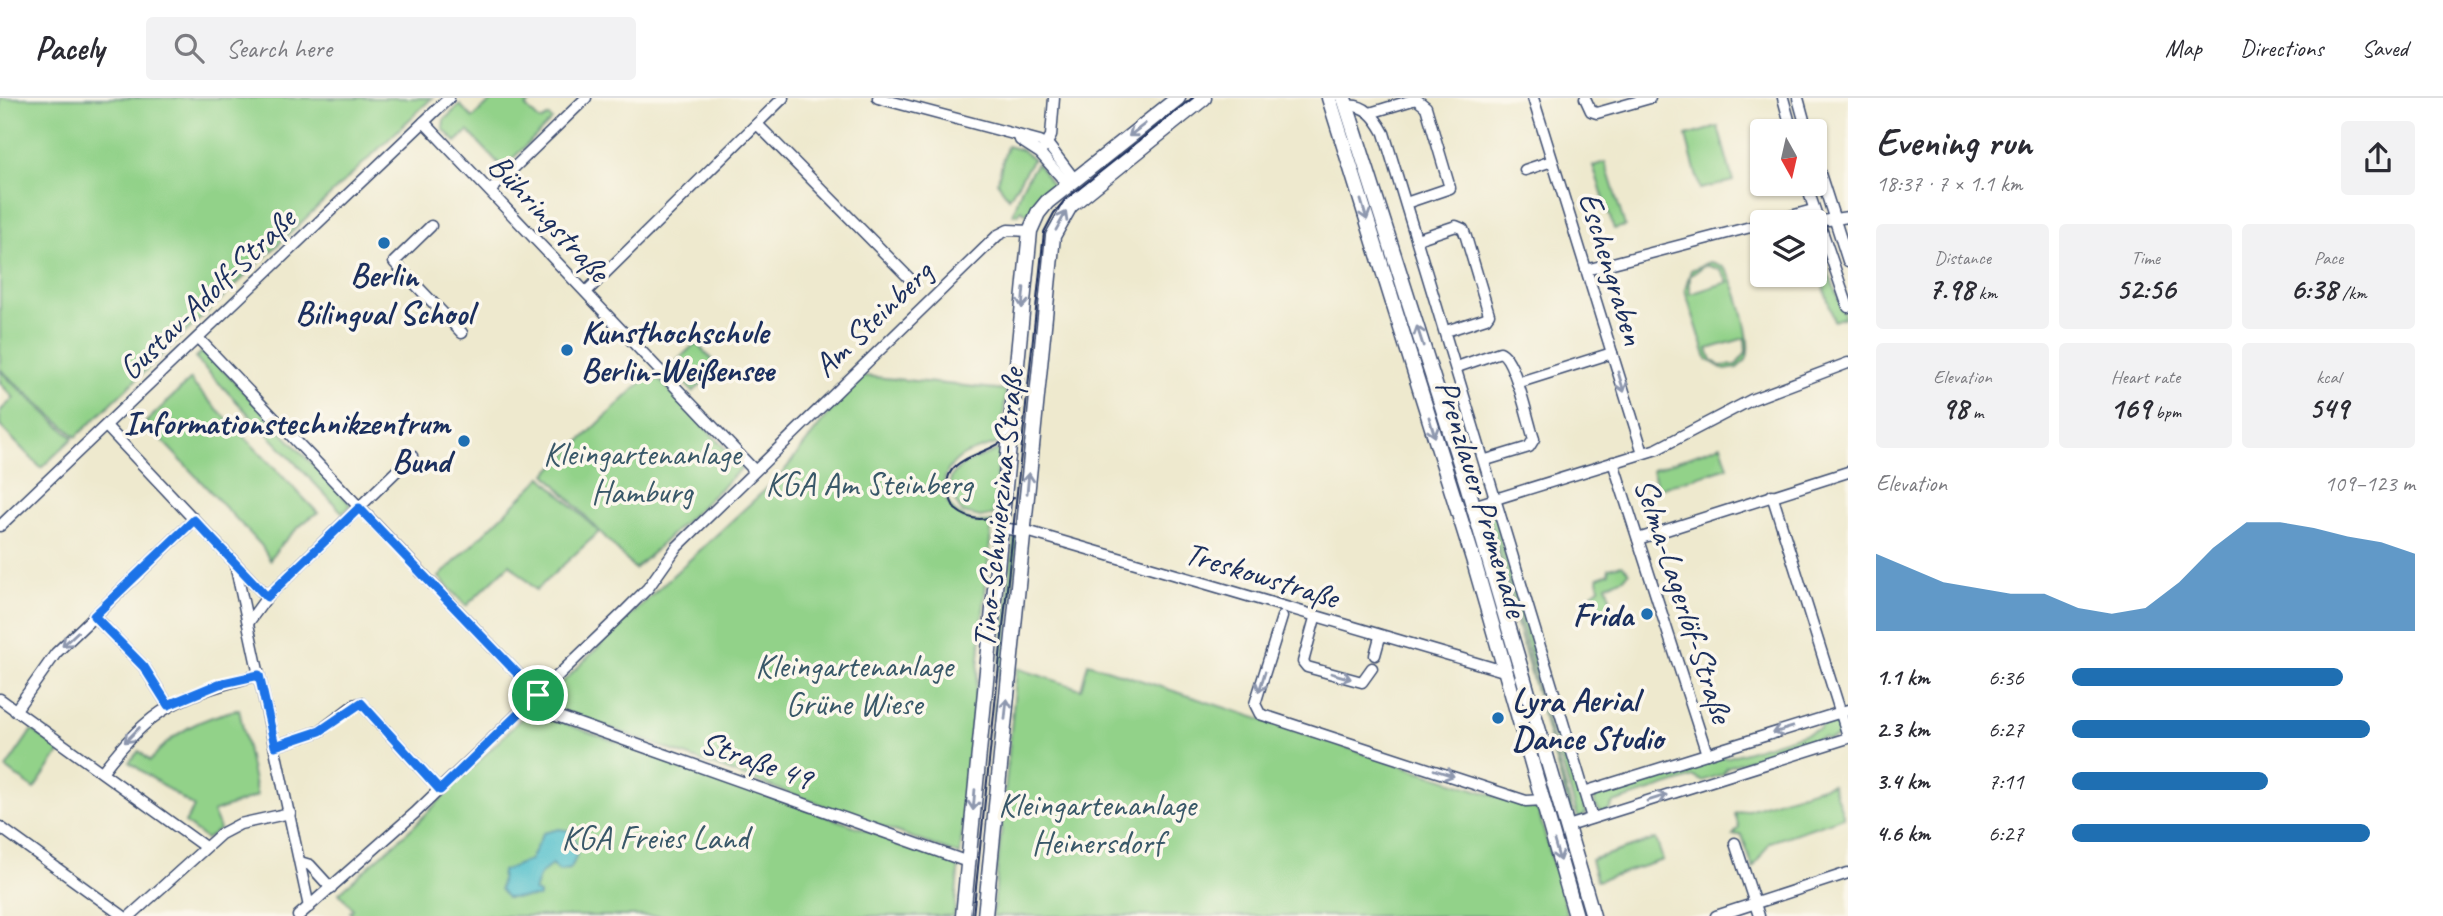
<!DOCTYPE html>
<meta charset="utf-8">
<style>
body{margin:0;font-family:Caveat,sans-serif;background:#f2f2f3;color:#2b2b33;height:100vh;display:flex;flex-direction:column;font-size:26px;white-space:nowrap}
*{box-sizing:border-box;margin:0}
p{font-size:23px;color:#7c7c81}
.icon{flex:none;width:38px;height:38px;fill:none;stroke:currentColor;stroke-width:2;stroke-linecap:round;stroke-linejoin:round}
.map{position:relative;flex:1;overflow:hidden}
.sheet{display:flex;flex-direction:column;background:#fff;width:595px}
.sheet>*{flex:none}
.needle{width:46px;rotate:172deg}
.fabs{position:absolute;left:1750px;top:21px;display:grid;gap:14px}
.fabs a{display:grid;place-items:center;width:77px;height:77px;border-radius:7px;background:#fff;box-shadow:0 2px 5px #0004;font-size:35px}
.pin{position:absolute;display:grid;place-items:center;width:60px;height:60px;color:#fff;margin:-30px;border:4px solid #fff;border-radius:50%;box-shadow:0 2px 7px #0007}
.round{display:grid;place-items:center;flex:none;width:74px;height:74px;border-radius:7px;background:#f2f2f3}
.head{display:flex;align-items:center;justify-content:space-between;height:119px;padding:0 28px}
h1{font-size:38px;font-weight:600;line-height:52px}
.metrics{display:grid;grid-template-columns:repeat(3,1fr);gap:10px;height:119px;padding:7px 28px}
.metrics div{display:grid;align-content:center;border-radius:7px;background:#f2f2f3;text-align:center}
.metrics b{font-size:30px;font-weight:600}
.metrics small{font-size:19px;font-weight:400}
.metrics p{font-size:19px}
.chart{height:196px;padding:14px 28px}
.chart p{display:flex;justify-content:space-between}
.chart svg{width:100%;height:126px;margin-top:7px;fill:#1f6fb2;opacity:.7}
ul{padding:0 28px;list-style:none;font-size:23px}
li{display:grid;grid-template-columns:112px 84px 1fr;align-items:center;height:52px}
li i{height:18px;border-radius:9px;background:#1f6fb2}
header{display:flex;align-items:center;gap:42px;box-sizing:border-box;height:98px;padding:0 35px;background:#fff;border-bottom:2px solid #e1e1e2}
header strong{font-size:33px}
nav{display:flex;gap:38px;margin-inline-start:auto;font-size:24px}
.search{width:490px;height:63px;background:#f2f2f3;display:flex;align-items:center;gap:18px;box-sizing:border-box;padding:0 24px;border-radius:7px;color:#7c7c81;font-size:26px}
main{display:flex;flex:1;min-height:0}
.map>svg:first-child{display:block}
.green{fill:#92d289;stroke:#568074;stroke-width:2;fill-rule:evenodd}
.water{fill:#53c0cb;stroke:#377894;stroke-width:2}
.lines{fill:none;stroke-linecap:round;stroke-linejoin:round}
.minor-casing{stroke:#3b4b6f;stroke-width:13}
.major-casing{stroke:#3b4b6f;stroke-width:17}
.minor{stroke:#fff;stroke-width:10}
.major{stroke:#fff;stroke-width:14}
.tram{stroke:#1b2f5e;stroke-width:2}
.oneway{stroke:#8d97ae}
.route-casing{stroke:#fff;stroke-width:14}
.route{stroke:#1a73e8;stroke-width:9}
.poi-dot{fill:#1f6fb2;stroke:#fbf7ec;stroke-width:2.5}
.labels{text-anchor:middle;stroke-width:7;stroke-linejoin:round;paint-order:stroke}
.street-label{font-size:33px;fill:#1b2f5e;stroke:#fbf7ec}
.poi-label{font-size:33px;font-weight:bold;fill:#1b2f5e;stroke:#fbf7ec;text-anchor:start}
.park-label{font-size:33px;fill:#395869;stroke:#fbf7ec}
</style>
<header>
<strong>Pacely</strong>
<div class="search"><svg class="icon" aria-label="search" viewBox="0 0 24 24"><circle cx="10" cy="10" r="6"/><path d="M15 15l6 6"/></svg>Search here</div>
<nav><a>Map</a><a>Directions</a><a>Saved</a></nav>
</header>
<main>
<div class="map">
<svg width="1848" height="818" viewBox="0 0 1848 818">
<rect width="100%" height="100%" fill="#fbf7ec"/>
<filter id="ink" filterUnits="userSpaceOnUse"><feTurbulence type="fractalNoise" baseFrequency=".0143" numOctaves="2"/><feDisplacementMap in="SourceGraphic" scale="14" xChannelSelector="R" yChannelSelector="G"/><feConvolveMatrix kernelMatrix="1 2 1 2 8 2 1 2 1" color-interpolation-filters="sRGB"/></filter>
<filter id="wash" filterUnits="userSpaceOnUse"><feTurbulence type="fractalNoise" baseFrequency=".00686" numOctaves="4" result="noise"/><feDisplacementMap in="SourceGraphic" scale="28" xChannelSelector="R" yChannelSelector="G"/><feGaussianBlur stdDeviation="1.57" result="paint"/><feColorMatrix in="noise" values="0 0 0 0 0 0 0 0 0 0 0 0 0 0 0 0 0 1.4 0 .05"/><feComposite in="paint" operator="in"/></filter>
<g filter="url(#wash)">
<rect width="100%" height="100%" fill="#eee9ce"/>
<!-- green -->
<g class="green">
<path d="M0,0h432l-356,339 -76,-68z"/>
<path d="M494,0h40l-8,9 14,14 9,-5 3,4 -49,48 -35,-37 -12,11 -13,-13 1,-9 16,-15 13,13z"/>
<path d="M1718,29l15,54 -33,8 -14,-53z"/>
<path d="M1007,48l15,4 11,9 -24,39 -12,-16z"/>
<path d="M1605,64l20,64 -11,3 -21,-63z"/>
<path d="M1037,65l17,25 -27,26 -6,-4 -3,5h-5l9,-28z"/>
<path d="M1815,144h2l28,75 -11,4 -19,-64z"/>
<path d="M1710,164c6,1 11,3 15,7 12,12 29,77 21,91l-9,8 -12,2 -18,-11 -22,-69 6,-20zM1705,167l15,4 8,13 -38,12v-18zM1745,240l1,15 -10,12 -16,1 -8,-6 -4,-11z"/>
<path d="M696,245l23,24 -26,25 -23,-25z"/>
<path d="M204,252l147,155 -8,8 -148,-155z"/>
<path d="M0,273l73,67 -32,30 -41,-42v-15l14,-13 -14,-15z"/>
<path d="M652,274l91,95 -108,102 -89,-95z"/>
<path d="M864,278l142,14 -5,52c-16,7 -37,8 -49,23 -24,30 8,63 40,57l-32,333 -419,-152 115,-112 124,-115 50,-64z"/>
<path d="M191,281l2,5 125,129c-12,5 -43,36 -48,47l-9,-15 -104,-110 -14,-10z"/>
<path d="M1721,347l7,22 -70,22 -6,-19z"/>
<path d="M1000,351l-7,66 -13,2 -17,-4c-35,-43 7,-51 37,-64z"/>
<path d="M542,379l57,55 -63,58 -26,-26 -44,42 -27,-29z"/>
<path d="M1495,409l4,15 -3,1 70,236 7,3 13,51 -7,7 -92,-311z"/>
<path d="M1485,412l90,310 -3,-1z"/>
<path d="M1014,437l4,1 -20,201h-6z"/>
<path d="M1622,467l7,7 -5,6 -18,7 7,21 -13,7 -8,-20 7,-5 -1,-11 11,-4 -1,-5z"/>
<path d="M1088,565l450,147 30,106h-575l24,-248 64,21z"/>
<path d="M239,611l18,87 -44,16 7,17 -14,10 -21,-16 9,-16 -65,-45 10,-11 11,10c24,-31 53,-43 89,-52z"/>
<path d="M531,618l15,1 413,146 -5,53h-600l-4,-4 3,-3 -14,-16 74,-66 110,-110z"/>
<path d="M1833,622l7,5v11l-13,4 -4,-3 -96,30 -4,7 -21,7 -8,-4 -81,26 -4,7 -8,2 -6,-7 -1,-11 8,-3 8,3 82,-25 4,-7 23,-8 7,4 94,-29 3,-7z"/>
<path d="M32,632l29,20 -27,39 -28,-21z"/>
<path d="M1832,686l12,33 -74,25 -17,26 -11,-33h-9l6,-7 -4,-14z"/>
<path d="M1656,741l7,21 -66,21 -6,-21z"/>
</g>
<!-- water -->
<path class="water" d="M559,731l12,2c8,15 8,24 -1,38l-11,2 -7,-7 -13,12 -5,15 5,3v3l-32,1 -7,-9 2,-18 28,-11 13,-27z"/>
</g>
<g filter="url(#ink)">
<g class="lines">
<!-- minor casing -->
<g class="minor-casing">
<g id="minor">
<path d="M878,0l162,43 9,5 26,34"/>
<path d="M1533,0l110,355"/>
<path d="M1585,0l6,13 6,2 53,-15"/>
<path d="M1783,0l9,33"/>
<path d="M1798,0l9,33"/>
<path d="M1346,8c19,-3 30,12 38,27l208,685"/>
<path d="M1370,15l46,-14 10,8 24,81 -44,15"/>
<path d="M424,24l330,348"/>
<path d="M757,26l158,160"/>
<path d="M1020,42l20,13 28,32"/>
<path d="M1044,50l7,-12 3,-38"/>
<path d="M1815,60l33,103"/>
<path d="M1525,72l27,-9"/>
<path d="M1806,86l42,123"/>
<path d="M490,93l96,-93"/>
<path d="M1828,122l20,-3"/>
<path d="M1769,124l44,-12"/>
<path d="M431,128l-37,36 68,71"/>
<path d="M1417,141l39,-13 7,3 3,8 23,77 -3,4 -40,13"/>
<path d="M1586,172l176,-46"/>
<path d="M586,194l197,-194"/>
<path d="M198,240l340,357"/>
<path d="M1457,269l43,-15c15,5 28,70 34,87l-5,8 -43,13"/>
<path d="M1517,285l95,-30"/>
<path d="M106,328l161,171"/>
<path d="M1613,364l94,292"/>
<path d="M1772,397l76,241"/>
<path d="M1473,408l184,-57 96,-50 95,-36"/>
<path d="M0,428l449,-428"/>
<path d="M1001,430l29,4 477,140"/>
<path d="M1638,441l210,-67"/>
<path d="M235,466l74,343"/>
<path d="M94,518l50,51 24,38"/>
<path d="M1282,519l-27,87 5,10 266,87 17,-1"/>
<path d="M1315,520l-12,44 4,5 55,15 10,-14"/>
<path d="M248,525l19,-26 145,-141"/>
<path d="M1375,557l5,-18"/>
<path d="M0,601l205,148"/>
<path d="M530,605l4,5 434,154"/>
<path d="M15,613l41,-58 138,-133"/>
<path d="M275,648l45,-15 34,-26 7,-2 79,87"/>
<path d="M102,674c50,-66 79,-77 157,-97"/>
<path d="M1584,694l264,-82"/>
<path d="M1568,728l280,-88"/>
<path d="M0,729l123,89"/>
<path d="M1735,745l24,73"/>
<path d="M300,764l10,3 21,23"/>
<path d="M130,818l91,-82 19,-10 50,-11"/>
<path d="M298,818l117,-103 208,-200 25,-25 29,-41 321,-312 10,-5 22,1"/>
<path d="M1716,818l132,-43"/>
</g>
</g>
<!-- major casing -->
<g class="major-casing">
<g id="major">
<path d="M1329,0l145,464 102,354"/>
<path d="M1344,0l124,390 125,428"/>
<path d="M963,818l67,-685 8,-18 9,-11 131,-104"/>
<path d="M985,818l68,-680 17,-30 134,-108"/>
</g>
</g>
<!-- minor -->
<use href="#minor" class="minor"/>
<!-- major -->
<use href="#major" class="major"/>
<!-- tram -->
<g class="tram">
<path d="M1014,399c-14,22 -37,30 -59,12 -33,-62 49,-46 65,-87"/>
<path d="M973,818l71,-684 10,-19 11,-13 128,-102"/>
</g>
</g>
<!-- one-way arrows -->
<defs><path id="oneway-shaft" d="M-6 0H5M1.5-3L5.5 0L1.5 3" fill="none" stroke-width="1.6" stroke-linecap="round" stroke-linejoin="round" transform="scale(1.75)"/></defs>
<g class="oneway">
<use href="#oneway-shaft" transform="translate(1137 32) rotate(142)"/>
<use href="#oneway-shaft" transform="translate(1364 112) rotate(73)"/>
<use href="#oneway-shaft" transform="translate(1061 123) rotate(-61)"/>
<use href="#oneway-shaft" transform="translate(1023 200) rotate(95)"/>
<use href="#oneway-shaft" transform="translate(1420 238) rotate(-108)"/>
<use href="#oneway-shaft" transform="translate(1621 284) rotate(73)"/>
<use href="#oneway-shaft" transform="translate(1432 329) rotate(73)"/>
<use href="#oneway-shaft" transform="translate(1028 385) rotate(-85)"/>
<use href="#oneway-shaft" transform="translate(70 541) rotate(137)"/>
<use href="#oneway-shaft" transform="translate(1341 578) rotate(16)"/>
<use href="#oneway-shaft" transform="translate(1262 584) rotate(107)"/>
<use href="#oneway-shaft" transform="translate(1006 611) rotate(-84)"/>
<use href="#oneway-shaft" transform="translate(1783 632) rotate(163)"/>
<use href="#oneway-shaft" transform="translate(132 637) rotate(135)"/>
<use href="#oneway-shaft" transform="translate(1444 675) rotate(18)"/>
<use href="#oneway-shaft" transform="translate(1657 700) rotate(-17)"/>
<use href="#oneway-shaft" transform="translate(974 702) rotate(95)"/>
<use href="#oneway-shaft" transform="translate(1557 753) rotate(74)"/>
</g>
</g>
<g class="lines" filter="url(#ink)">
<!-- route casing -->
<g class="route-casing">
<path id="route" d="M359,410l179,187 -98,95 -79,-87 -41,28 -45,15 -16,-71 -40,9 -51,21 -24,-38 -50,-51 100,-96 73,77z"/>
</g>
<!-- route -->
<use href="#route" class="route"/>
</g>
<!-- markers -->
<g class="poi-dot">
<circle cx="384" cy="145" r="7"/>
<circle cx="567" cy="252" r="7"/>
<circle cx="464" cy="343" r="7"/>
<circle cx="1647" cy="516" r="7"/>
<circle cx="1498" cy="620" r="7"/>
</g>
<g class="labels">
<!-- street labels -->
<g class="street-label">
<text transform="translate(550 119) rotate(47)" y="12">Bühringstraße</text>
<text transform="translate(1613 170) rotate(73)" y="12">Eschengraben</text>
<text transform="translate(206 195) rotate(-44)" y="12">Gustav-Adolf-Straße</text>
<text transform="translate(872 220) rotate(-44)" y="12">Am Steinberg</text>
<text transform="translate(1483 400) rotate(73)" y="12">Prenzlauer Promenade</text>
<text transform="translate(997 410) rotate(-84)" y="12">Tino-Schwierzina-Straße</text>
<text transform="translate(1262 476) rotate(17)" y="12">Treskowstraße</text>
<text transform="translate(1685 502) rotate(72)" y="12">Selma-Lagerlöf-Straße</text>
<text transform="translate(757 661) rotate(20)" y="12">Straße 49</text>
</g>
<!-- poi labels -->
<g class="poi-label">
<text x="384" y="188" text-anchor="middle">Berlin<tspan x="384" dy="38">Bilingual School</tspan></text>
<text x="581" y="245">Kunsthochschule<tspan x="581" dy="38">Berlin-Weißensee</tspan></text>
<text x="450" y="336" text-anchor="end">Informationstechnikzentrum<tspan x="450" dy="38">Bund</tspan></text>
<text x="1633" y="528" text-anchor="end">Frida</text>
<text x="1512" y="613">Lyra Aerial<tspan x="1512" dy="38">Dance Studio</tspan></text>
</g>
<!-- park labels -->
<g class="park-label">
<text x="642" y="367">Kleingartenanlage<tspan x="642" dy="38">Hamburg</tspan></text>
<text x="869" y="397">KGA Am Steinberg</text>
<text x="854" y="579">Kleingartenanlage<tspan x="854" dy="38">Grüne Wiese</tspan></text>
<text x="1097" y="718">Kleingartenanlage<tspan x="1097" dy="38">Heinersdorf</tspan></text>
<text x="655" y="751">KGA Freies Land</text>
</g>
</g>
</svg>
<div class="fabs">
<a><svg class="needle" viewBox="-14 -14 28 28"><path d="M0-13l5 13h-10z" fill="#e53935"/><path d="M0 13l5-13h-10z" fill="#7c7c81"/></svg></a>
<a><svg class="icon" aria-label="layers" viewBox="0 0 24 24"><path d="M12 4l9 5-9 5-9-5zM3 14l9 5 9-5"/></svg></a>
</div>
<div class="pin" style="left:538px;top:597px;background:#1e9e55"><svg class="icon" aria-label="arrive" viewBox="0 0 24 24"><path d="M6 21V4h12l-3 4 3 4H6"/></svg></div>
</div>
<section class="sheet">
<div class="head"><div><h1>Evening run</h1><p>18:37 · 7 × 1.1 km</p></div><a class="round"><svg class="icon" aria-label="share" viewBox="0 0 24 24"><path d="M12 15V3M7 8l5-5 5 5M5 13v7h14v-7"/></svg></a></div>
<div class="metrics">
<div><p>Distance</p><b>7.98<small> km</small></b></div>
<div><p>Time</p><b>52:56</b></div>
<div><p>Pace</p><b>6:38<small> /km</small></b></div>
</div>
<div class="metrics">
<div><p>Elevation</p><b>98<small> m</small></b></div>
<div><p>Heart rate</p><b>169<small> bpm</small></b></div>
<div><p>kcal</p><b>549</b></div>
</div>
<div class="chart"><p><span>Elevation</span>109–123 m</p>
<svg viewBox="0 0 160 44" preserveAspectRatio="none"><path d="M0 44V17L10 22L20 27L30 29L40 31L50 31L60 36L70 38L80 36L90 27L100 15L110 6L120 6L130 8L140 11L150 13L160 17V44z"/></svg>
</div>
<ul>
<li><b>1.1 km</b>6:36<i style="width:79%"></i></li>
<li><b>2.3 km</b>6:27<i style="width:87%"></i></li>
<li><b>3.4 km</b>7:11<i style="width:57%"></i></li>
<li><b>4.6 km</b>6:27<i style="width:87%"></i></li>
</ul>
</section>
</main>
